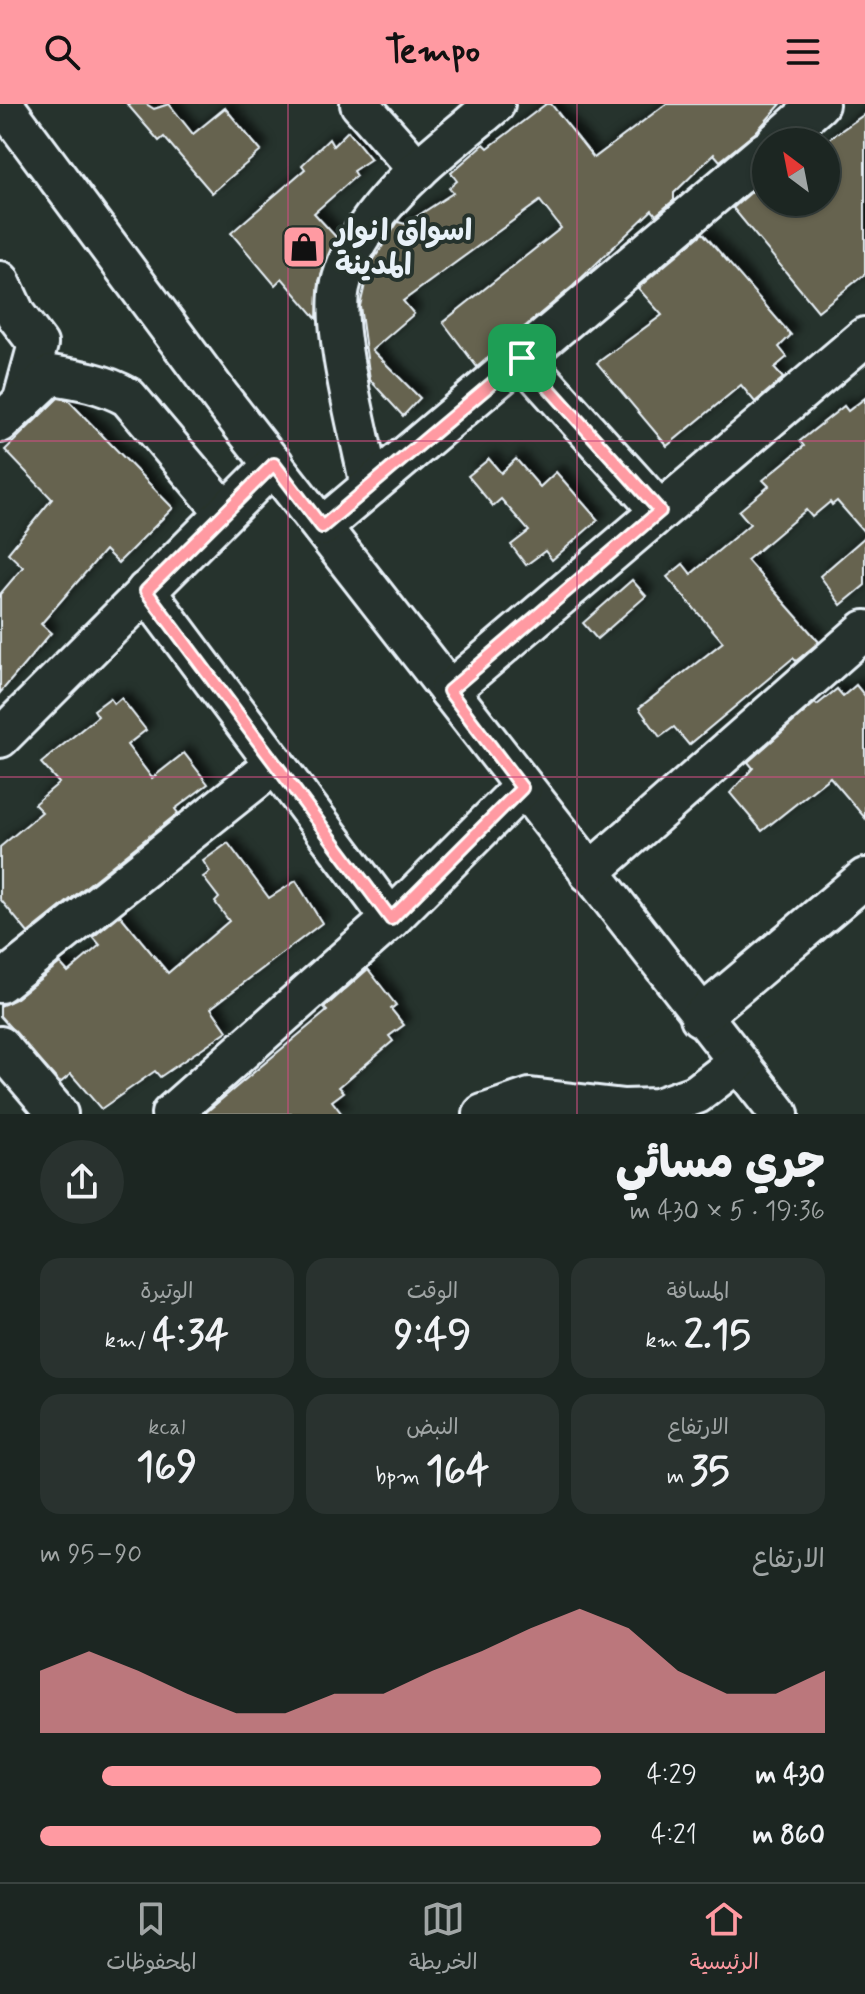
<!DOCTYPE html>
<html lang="ar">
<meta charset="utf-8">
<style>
body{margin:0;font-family:Mynerve,"Playpen Sans Arabic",sans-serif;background:#29322f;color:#f1f3f6;direction:rtl;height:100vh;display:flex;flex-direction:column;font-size:30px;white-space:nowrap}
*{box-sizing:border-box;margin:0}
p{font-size:26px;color:#a0a5a5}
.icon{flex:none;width:44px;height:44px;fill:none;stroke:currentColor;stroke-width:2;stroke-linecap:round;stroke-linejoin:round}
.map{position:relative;height:1010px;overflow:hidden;direction:ltr}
.side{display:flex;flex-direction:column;background:#1c2622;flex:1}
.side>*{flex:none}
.needle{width:52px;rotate:328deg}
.tools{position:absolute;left:752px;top:24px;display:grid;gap:16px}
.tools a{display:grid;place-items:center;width:88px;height:88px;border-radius:50%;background:#1c2622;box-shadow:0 2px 6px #0004,0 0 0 2px #3a4340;font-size:40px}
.pin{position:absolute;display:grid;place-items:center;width:68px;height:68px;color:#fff;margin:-34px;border-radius:16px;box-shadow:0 4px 12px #0006}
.round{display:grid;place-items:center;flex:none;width:84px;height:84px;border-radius:42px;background:#29322f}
.headline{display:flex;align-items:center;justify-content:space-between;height:136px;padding:0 40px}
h1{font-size:44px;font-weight:800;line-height:60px}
.stats{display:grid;grid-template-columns:repeat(3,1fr);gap:12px;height:136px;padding:8px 40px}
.stats div{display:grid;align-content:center;border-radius:20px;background:#29322f;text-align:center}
.stats b{font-size:40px;font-weight:800}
.stats small{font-size:22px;font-weight:400}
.stats p{font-size:22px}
.chart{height:224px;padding:16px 40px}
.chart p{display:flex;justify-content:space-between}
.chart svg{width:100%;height:144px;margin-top:8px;fill:#ff9aa2;opacity:.7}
ul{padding:0 40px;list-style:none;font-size:26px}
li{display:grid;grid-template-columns:128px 96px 1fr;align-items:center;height:60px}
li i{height:20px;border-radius:10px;background:#ff9aa2}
header{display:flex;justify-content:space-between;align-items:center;height:104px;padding:0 40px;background:#ff9aa2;color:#111;font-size:36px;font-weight:800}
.tabs{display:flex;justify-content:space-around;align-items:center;height:112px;border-top:2px solid #3a4340;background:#1c2622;font-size:22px;color:#a0a5a5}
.tabs a{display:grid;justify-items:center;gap:4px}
.tabs .selected{color:#ff9aa2}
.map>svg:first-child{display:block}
.building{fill:#666450;stroke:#e8f1f8;stroke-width:2;filter:url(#shadow)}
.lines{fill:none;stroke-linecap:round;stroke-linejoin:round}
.minor-casing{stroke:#e8f1f8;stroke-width:44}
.minor{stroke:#26332d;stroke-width:38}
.route-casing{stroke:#fff;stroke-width:16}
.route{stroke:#ff9aa2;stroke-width:10}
.grid{fill:none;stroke:#cc4e82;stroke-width:2;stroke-opacity:0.55}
.labels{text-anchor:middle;stroke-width:8;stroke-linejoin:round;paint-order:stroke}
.poi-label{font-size:30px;font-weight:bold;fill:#e8f1f8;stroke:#26332d;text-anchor:start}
</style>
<header><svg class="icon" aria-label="menu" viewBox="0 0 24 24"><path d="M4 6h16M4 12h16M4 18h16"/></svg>Tempo<svg class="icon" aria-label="search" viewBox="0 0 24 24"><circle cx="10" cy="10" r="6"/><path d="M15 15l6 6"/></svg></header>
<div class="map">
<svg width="865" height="1010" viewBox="0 0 865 1010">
<defs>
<filter id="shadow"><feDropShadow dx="7" dy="-7" stdDeviation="4" flood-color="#0009"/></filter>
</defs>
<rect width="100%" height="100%" fill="#26332d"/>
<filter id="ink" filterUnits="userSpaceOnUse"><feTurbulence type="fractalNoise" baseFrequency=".0125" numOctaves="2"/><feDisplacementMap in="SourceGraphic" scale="16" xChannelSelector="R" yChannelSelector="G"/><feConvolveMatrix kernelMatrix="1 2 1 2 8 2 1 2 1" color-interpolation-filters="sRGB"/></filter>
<g filter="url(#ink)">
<!-- building -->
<g class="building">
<path d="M127,0h19l8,5 15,-5 24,30 32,-26 36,43 -49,42 -48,-56 -5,4z"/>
<path d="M546,0h5l43,54 72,-54h115l-26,29 -35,28 -6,-7 -40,39v7l-18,15 -4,-5 -79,76 -96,81 -34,-45 118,-94 -21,-27 -137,100 11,13 -42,36 48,48 -17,18 -33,-36 -10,-74 9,-39 29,-45 7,2 48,-31 -4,-5 8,-7 -6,-8 33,-29 4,4z"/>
<path d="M865,10v160l-47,37 -85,-103 22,-19 11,13h60v-61z"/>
<path d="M348,27l23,28 -18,12 3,5 -42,37 22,24 -17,44 -2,38 -35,-41 -7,7 -44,-52 74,-64 -3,-4 27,-26 4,7z"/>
<path d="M703,129l88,102 -12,12 8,10 -13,11 9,10 -28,24 -14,-17 -74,61 -70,-83 65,-48 -24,-27z"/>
<path d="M58,294l10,2 105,108 -55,55 -13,-13 -64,74 10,9 -51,60v-99l23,-27 -15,-14 44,-54 -47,-49z"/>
<path d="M865,294v135l-28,-32 -5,4 -2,-3 -18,15 -6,-7 -59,50 72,82 -23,19 -3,-3 -104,87 -15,-18 -14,10 -21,-29 84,-66 -56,-65 16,-13 8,10 59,-50 -11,-13 30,-25 -6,-6 41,-34 -4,-5 44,-35 4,5z"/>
<path d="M489,355l12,14 15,-14 24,28 16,-15 42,48 -46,40 -7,-9 -19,14 -15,-20 18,-14 -28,-32 -8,7 -25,-30z"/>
<path d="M865,433v48l-24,20 -21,-29z"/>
<path d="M632,476l14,16 -49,43 -14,-16z"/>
<path d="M856,581l9,11v122l-35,-41 -68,54 -32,-38 23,-25 -5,-6 67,-59 2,2 20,-16 6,7z"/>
<path d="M110,594l4,6 7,-6 25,32 -19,15 25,33 32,-25 24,31 -33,25 3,4 -150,120 -28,-34v-52l42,-35 -8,-8 25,-21 -18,-20 57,-47 -4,-6z"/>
<path d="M228,739l41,55 27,-17 26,42 -111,85 16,23 -67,46 -5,-6 -54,38 -30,-35 -11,9 -60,-67v-10l14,-6 46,-37 8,9 32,-27 -7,-8 27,-22 48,58 61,-52 -14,-19 4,-4 -16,-21 7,-5 -7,-11z"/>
<path d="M368,865l28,36 -5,4 13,16 -15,11 4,5 -54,46 5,5 -12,9 10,13h-138l123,-103 -3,-3z"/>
</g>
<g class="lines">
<!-- minor casing -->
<g class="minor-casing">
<g id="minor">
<path d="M3,0l218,294 558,716"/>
<path d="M360,0l58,66"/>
<path d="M776,38l43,-38"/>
<path d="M0,177l16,34 22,29 -16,59"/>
<path d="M522,254l138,153"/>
<path d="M0,319l51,-48c28,4 52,8 77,22l97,115"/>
<path d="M370,382c-9,-47 -39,-157 -30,-199 17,-78 97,-133 155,-183"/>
<path d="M322,423l444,-376"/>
<path d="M146,487l245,328"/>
<path d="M449,587l416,-354"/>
<path d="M0,634l274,-274"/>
<path d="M589,769l276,-243"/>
<path d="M0,879l275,-219"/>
<path d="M700,913l165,-139"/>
<path d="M0,942l58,68"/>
<path d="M171,1010l220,-195 131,-131"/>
<path d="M483,1010l47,-16 94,11 33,-1 40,-14 40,-31"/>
</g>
</g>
<!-- minor -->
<use href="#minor" class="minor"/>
</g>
</g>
<g class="lines" filter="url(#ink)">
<!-- route casing -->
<g class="route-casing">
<path id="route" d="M522,254l138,153 -211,180 73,97 -131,131 -245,-328 128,-127 48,63z"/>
</g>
<!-- route -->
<use href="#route" class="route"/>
</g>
<!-- grid -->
<path class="grid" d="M288,0v1010M577,0v1010M0,337h865M0,673h865"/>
<!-- icons -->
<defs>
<g id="shop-square" transform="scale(2.3)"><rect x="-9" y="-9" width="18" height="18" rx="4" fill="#ff9aa2" stroke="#26332d"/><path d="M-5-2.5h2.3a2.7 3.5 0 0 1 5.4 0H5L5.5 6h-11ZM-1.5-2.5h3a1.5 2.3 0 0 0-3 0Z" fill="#111"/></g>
</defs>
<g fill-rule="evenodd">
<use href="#shop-square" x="304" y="143"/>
</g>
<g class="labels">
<!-- poi labels -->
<g class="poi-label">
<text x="335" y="136">اسواق انوار<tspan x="335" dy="34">المدينة</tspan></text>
</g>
</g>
</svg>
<div class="tools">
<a><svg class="needle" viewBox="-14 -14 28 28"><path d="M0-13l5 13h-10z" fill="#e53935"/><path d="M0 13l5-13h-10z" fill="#a0a5a5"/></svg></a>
</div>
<div class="pin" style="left:522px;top:254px;background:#1e9e55"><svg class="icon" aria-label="arrive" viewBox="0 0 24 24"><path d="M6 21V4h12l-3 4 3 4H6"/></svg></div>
</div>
<section class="side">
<div class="headline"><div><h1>جري مسائي</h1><p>19:36 · 5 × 430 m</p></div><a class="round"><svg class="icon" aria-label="share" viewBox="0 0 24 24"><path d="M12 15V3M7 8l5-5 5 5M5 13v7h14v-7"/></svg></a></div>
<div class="stats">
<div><p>المسافة</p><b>2.15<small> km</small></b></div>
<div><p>الوقت</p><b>9:49</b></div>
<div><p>الوتيرة</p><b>4:34<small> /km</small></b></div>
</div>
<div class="stats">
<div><p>الارتفاع</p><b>35<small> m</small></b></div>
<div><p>النبض</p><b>164<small> bpm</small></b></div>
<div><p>kcal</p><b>169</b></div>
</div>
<div class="chart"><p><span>الارتفاع</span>90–95 m</p>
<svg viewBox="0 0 160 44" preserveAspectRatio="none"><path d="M0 44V25L10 19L20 25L30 32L40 38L50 38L60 32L70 32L80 25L90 19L100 12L110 6L120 12L130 25L140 32L150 32L160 25V44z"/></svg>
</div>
<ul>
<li><b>430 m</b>4:29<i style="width:89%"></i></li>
<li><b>860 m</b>4:21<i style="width:100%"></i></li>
</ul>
</section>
<nav class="tabs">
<a class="selected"><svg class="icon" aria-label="home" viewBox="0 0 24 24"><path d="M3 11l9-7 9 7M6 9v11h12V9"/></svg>الرئيسية</a>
<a><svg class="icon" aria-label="map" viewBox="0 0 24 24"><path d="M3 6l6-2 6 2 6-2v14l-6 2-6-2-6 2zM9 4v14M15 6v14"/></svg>الخريطة</a>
<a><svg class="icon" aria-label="saved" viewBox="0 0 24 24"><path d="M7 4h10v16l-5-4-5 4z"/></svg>المحفوظات</a>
</nav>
